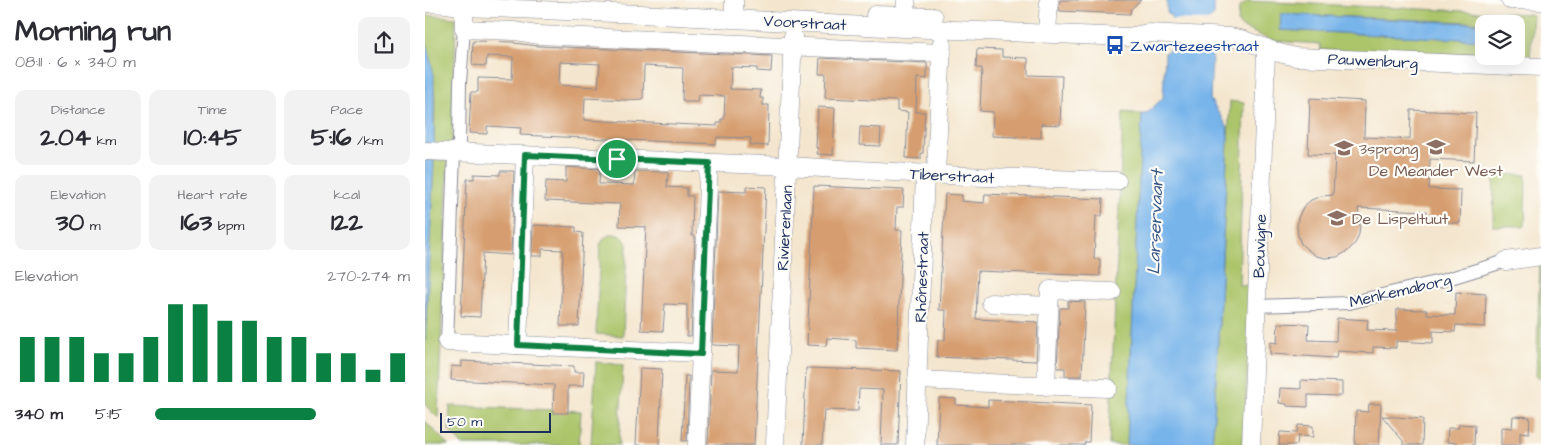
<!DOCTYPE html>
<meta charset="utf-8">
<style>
body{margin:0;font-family:"Architects Daughter",sans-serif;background:#f2f2f3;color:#2b2b33;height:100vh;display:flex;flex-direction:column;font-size:19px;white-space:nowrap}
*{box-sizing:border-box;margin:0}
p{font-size:16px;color:#7c7c81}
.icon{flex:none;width:28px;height:28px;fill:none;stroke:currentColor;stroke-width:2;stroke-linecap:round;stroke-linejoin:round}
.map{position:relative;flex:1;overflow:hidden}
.side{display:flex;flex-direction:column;background:#fff;width:425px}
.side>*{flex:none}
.controls{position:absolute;left:1050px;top:15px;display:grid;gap:10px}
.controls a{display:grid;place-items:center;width:50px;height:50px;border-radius:10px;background:#fff;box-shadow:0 5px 20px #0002;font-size:25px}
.scale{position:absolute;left:15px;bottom:12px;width:111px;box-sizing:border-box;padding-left:5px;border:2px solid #1b2f5e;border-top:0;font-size:14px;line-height:18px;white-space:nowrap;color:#1b2f5e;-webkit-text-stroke:4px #fdfcf7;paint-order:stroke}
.pin{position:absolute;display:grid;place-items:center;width:42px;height:42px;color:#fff;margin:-21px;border:2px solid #fff;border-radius:50%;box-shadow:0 1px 5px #0007}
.round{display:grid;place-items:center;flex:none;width:52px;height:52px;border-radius:10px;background:#f2f2f3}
.headline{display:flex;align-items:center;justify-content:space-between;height:85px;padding:0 15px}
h1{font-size:28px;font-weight:800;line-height:38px}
.metrics{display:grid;grid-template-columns:repeat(3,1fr);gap:8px;height:85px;padding:5px 15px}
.metrics div{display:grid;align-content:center;border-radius:10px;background:#f2f2f3;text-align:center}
.metrics b{font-size:25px;font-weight:800}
.metrics small{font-size:14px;font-weight:400}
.metrics p{font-size:14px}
.chart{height:140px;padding:10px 15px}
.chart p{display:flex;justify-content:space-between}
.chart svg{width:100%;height:90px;margin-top:5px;stroke:#0b8043;stroke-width:6}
ul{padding:0 15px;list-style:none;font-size:16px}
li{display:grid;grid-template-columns:80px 60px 1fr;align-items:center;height:38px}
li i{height:12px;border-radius:6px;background:#0b8043}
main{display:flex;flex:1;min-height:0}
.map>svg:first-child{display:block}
.green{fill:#acc56a;stroke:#647a64;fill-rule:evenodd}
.water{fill:#77b4ea;stroke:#4972a4}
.pier{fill:#f4e6ce}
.building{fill:#d69e6f;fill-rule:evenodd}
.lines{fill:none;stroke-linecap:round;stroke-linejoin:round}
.pedestrian-casing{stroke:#888a96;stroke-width:14}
.minor-casing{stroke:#888a96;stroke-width:19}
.pedestrian{stroke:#fff;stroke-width:12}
.minor{stroke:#fff;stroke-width:18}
.route-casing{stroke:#fff;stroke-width:10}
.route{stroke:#0b8043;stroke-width:6}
.labels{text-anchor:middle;stroke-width:4.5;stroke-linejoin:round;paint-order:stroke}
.street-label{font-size:16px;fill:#1b2f5e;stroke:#fdfcf7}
.transit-label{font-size:16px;fill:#164399;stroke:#fdfcf7;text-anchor:start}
.education-label{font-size:16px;fill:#785e54;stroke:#fdfcf7;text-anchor:start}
.water-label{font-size:18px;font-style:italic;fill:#375788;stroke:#fdfcf7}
</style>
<main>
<section class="side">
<div class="headline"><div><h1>Morning run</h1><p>08:11 · 6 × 340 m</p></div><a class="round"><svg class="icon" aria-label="share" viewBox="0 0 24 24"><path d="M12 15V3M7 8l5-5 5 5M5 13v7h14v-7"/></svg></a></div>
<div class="metrics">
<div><p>Distance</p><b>2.04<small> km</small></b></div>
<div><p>Time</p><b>10:45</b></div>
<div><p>Pace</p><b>5:16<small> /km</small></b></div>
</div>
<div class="metrics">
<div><p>Elevation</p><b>30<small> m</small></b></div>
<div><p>Heart rate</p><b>163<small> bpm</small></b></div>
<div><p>kcal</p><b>122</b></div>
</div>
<div class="chart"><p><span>Elevation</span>270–274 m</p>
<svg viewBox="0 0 160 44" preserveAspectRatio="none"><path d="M5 44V22M15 44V22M25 44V22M35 44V30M45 44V30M55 44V22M65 44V6M75 44V6M85 44V14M95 44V14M105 44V22M115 44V22M125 44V30M135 44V30M145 44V38M155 44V30"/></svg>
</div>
<ul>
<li><b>340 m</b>5:15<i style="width:63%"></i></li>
</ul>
</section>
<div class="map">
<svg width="1116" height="445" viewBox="0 0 1116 445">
<rect width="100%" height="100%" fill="#fdfcf7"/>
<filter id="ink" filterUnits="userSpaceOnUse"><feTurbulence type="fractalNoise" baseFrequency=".02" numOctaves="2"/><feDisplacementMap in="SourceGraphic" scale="10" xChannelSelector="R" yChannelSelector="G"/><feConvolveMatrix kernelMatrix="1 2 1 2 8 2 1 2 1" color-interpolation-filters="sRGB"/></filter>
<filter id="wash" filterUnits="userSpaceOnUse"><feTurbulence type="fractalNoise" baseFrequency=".0096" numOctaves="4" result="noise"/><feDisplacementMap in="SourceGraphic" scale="20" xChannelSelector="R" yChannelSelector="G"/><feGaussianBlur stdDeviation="1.12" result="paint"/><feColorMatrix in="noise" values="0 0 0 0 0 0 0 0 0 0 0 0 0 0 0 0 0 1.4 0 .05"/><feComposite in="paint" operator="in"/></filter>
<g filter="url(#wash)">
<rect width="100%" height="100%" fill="#f4e6ce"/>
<!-- green -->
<g class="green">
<path d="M823,1l282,13 3,1 -3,45 -209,-10 -1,-6 -47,-3 -32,-14 -3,-4 1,-15zM857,14l234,10v32h-32v-16l-204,-10z"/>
<path d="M1,15l30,3 -4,129 -18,-1 1,-49 -10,-58z"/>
<path d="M805,101l14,2 -5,182h13l-9,160h-31l3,-45z"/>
<path d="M698,112l19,2 -15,331h-18z"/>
<path d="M9,160h14l-10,258 -13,-13v-64z"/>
<path d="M1069,174l32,1 -1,51h-32z"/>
<path d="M187,234c8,0 13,4 15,11l-4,91 -27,-2 4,-89 4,-7z"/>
<path d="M1115,263h1v114h-5z"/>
<path d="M171,362l27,3 -4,80h-28z"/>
<path d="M25,406l131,5 -2,34h-117l-13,-14z"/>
<path d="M0,421l23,24h-23z"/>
</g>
<!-- water -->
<g class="water">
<path d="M742,0h47v15l-6,5 -1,29 5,6 -2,44 17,27 1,11 -13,263 -3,45h-85l15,-331h4l17,-16 2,-45 6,-5 1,-30 -5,-5z"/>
<path d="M856,14l210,10h-7v16l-204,-10z"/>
<path d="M0,39l9,36v71h-9z"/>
<path d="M0,159l9,1 -9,181z"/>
</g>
<!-- pier -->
<path class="pier" d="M745,19l40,1 -2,29 -39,-2z"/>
<g id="blocks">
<!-- building -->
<g class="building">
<path d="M635,0h81l-10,9 -1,5 -71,-3z"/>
<path d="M48,41l41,1v1l24,3 234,10 -1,16 -14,-1v-3l-26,-1 -1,22 31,1 -1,8h3v7h6l-1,41 -18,-1 1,-7 -34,-1 -1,7 -196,-9 1,-7 -34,-2v8l-18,-1 2,-41h7v-14l34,1 1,-22 -26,-1 -1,10 -14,-1zM135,62l40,2 -2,23 -39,-2zM219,66l39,2 -1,32h2v2h14l1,-7 26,1 -1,23h-3v4h-4v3l-133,-6 1,-22 41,2 17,-1z"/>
<path d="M552,49l25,1v7l26,1v17l34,1 -2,49 -19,-1v14l-49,-2 1,-24 -13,-1 2,-43h-6z"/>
<path d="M395,58l107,5v16l-10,-1 -1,34h9l-2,41h-2v6l-15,-1 2,-46 -11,-1v-10l-72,-3 1,-24h-7z"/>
<path d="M885,98l55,3 -1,36 46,2 1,-29 65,3 -2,48 -44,-2 -1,30 32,1 -1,33 -33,-1v-11l-69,-3 2,16 -1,10 -3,8 -8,9 -11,6 -12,1 -9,-2 -8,-6 -7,-6 -3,-9 -1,-9 1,-8 5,-11 8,-7 10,-4 12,-1 2,-40 -27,-1z"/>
<path d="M393,107l17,1 -2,47 -16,-1 1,-6h-2z"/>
<path d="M435,127l21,1 -1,18 -21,-1z"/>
<path d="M141,167l34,2 -1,15h8l27,1 1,-14 33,1 -1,15 20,1v8h6l-1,40h3l-4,100h-4v-31l-22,-1 -2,27 -22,-1 5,-103 -27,-1 1,-22 -75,-3 1,-20 20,1z"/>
<path d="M75,171h14l-3,84 -28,-2 -3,64 -19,-1 6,-137h7v-5l26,1z"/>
<path d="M321,186l20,1 -12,258h-46l3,-75 27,1 1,-25 -27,-1 6,-154 28,1z"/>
<path d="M389,186l90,4 -1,17h-6l-1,23h6l-5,120 -41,-2v-8l-29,-2 -1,8 -19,-1z"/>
<path d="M520,194l17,1 -1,6 23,2 1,-9 118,5 -1,17h-6l-2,43h6v17l-122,-5 -2,48 62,3 -2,39 -99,-4 1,-17h7l1,-30h-7z"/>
<path d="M108,225l43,2v5l7,1 -4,93h-19l3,-76 -21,-1v7h-10z"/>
<path d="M1031,292l30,2 -1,33 -29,-2 -1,7 -22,-1v12l-37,-2v7l-23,-1v6l-36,-2 -1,7 -66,-4v-12l7,1 1,-20 31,1 -1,16 28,1 1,-23 31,2 -1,10 29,1 1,-22 30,1v4l28,1z"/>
<path d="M643,301l17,1 -3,74h-17v-8h-8l3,-60h8z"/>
<path d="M37,361l112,5v6h10l-1,14h-15v27h-15l1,-28 -103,-5 1,-14 10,1z"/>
<path d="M215,368l22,1 -3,76h-23z"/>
<path d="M381,368l95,3 -3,74h-17l2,-55 -24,-1 -1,22 -34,-1 -2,35h-19z"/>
<path d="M260,376h4l-2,65h-5z"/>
<path d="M876,380l41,2v14l-34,-1v12l-21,-1v-2l-8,-1 1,-15 21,1z"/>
<path d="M514,398l17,1v6l32,2v-7l103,5 -2,37h-4l-1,3h-147z"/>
<path d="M944,404h12l-2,41h-24l1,-34 12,1z"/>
<path d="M957,416l41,3 -1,26h-19v-4z"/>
<path d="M1088,416l17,1 -1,16 -9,-1v13h-19v-18l11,1z"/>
<path d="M1034,424l16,1 -1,20h-16v-2l-11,-1 1,-14h11z"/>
<path d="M873,425l15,1v11l-15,-1 -1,9h-18l1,-13 17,1z"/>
</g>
</g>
</g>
<g filter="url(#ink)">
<use href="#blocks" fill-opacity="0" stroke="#888a96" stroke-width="1"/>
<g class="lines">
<!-- pedestrian casing -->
<g class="pedestrian-casing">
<g id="pedestrian">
<path d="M831,306l93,-3 95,-23 62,-19"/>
<path d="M22,342l7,-189 5,-10 1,-60 4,-54"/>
</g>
</g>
<!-- minor casing -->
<g class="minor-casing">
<g id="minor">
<path d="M39,0v29l51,2 23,4 404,18"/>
<path d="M1085,0l31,1"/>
<path d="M0,3l21,1 17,3 177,7 264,14 224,9 20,-4 82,4 11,2 38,14 17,4 245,10"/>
<path d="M309,9v-9"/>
<path d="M450,15l59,2"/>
<path d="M481,16v-16"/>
<path d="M622,33l2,-33"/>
<path d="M0,151l362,15 196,11 134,4"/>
<path d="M511,174l6,-132"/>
<path d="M1081,261l35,-5"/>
<path d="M566,303l58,3"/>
<path d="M22,342l254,11"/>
<path d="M93,345l7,-190"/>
<path d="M492,380l191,8"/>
<path d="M621,386l4,-96 62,2"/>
<path d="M272,445l12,-282"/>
<path d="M350,445l18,-409"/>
<path d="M490,445l10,-272"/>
<path d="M826,445l13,-322 2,-75"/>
</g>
</g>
<!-- pedestrian -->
<use href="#pedestrian" class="pedestrian"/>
<!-- minor -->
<use href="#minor" class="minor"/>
</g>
</g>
<g class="lines" filter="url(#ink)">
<!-- route casing -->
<g class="route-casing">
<path id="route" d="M100,155l184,8 -8,191 -183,-9z"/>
</g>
<!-- route -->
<use href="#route" class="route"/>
</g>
<!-- icons -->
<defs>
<g id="bus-bare" transform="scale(1.5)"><path d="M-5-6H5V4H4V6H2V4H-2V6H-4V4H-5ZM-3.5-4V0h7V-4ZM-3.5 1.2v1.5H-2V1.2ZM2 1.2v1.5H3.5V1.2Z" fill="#1a4fb4" stroke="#fdfcf7" stroke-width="2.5" paint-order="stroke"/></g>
<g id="school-bare" transform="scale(1.5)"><path d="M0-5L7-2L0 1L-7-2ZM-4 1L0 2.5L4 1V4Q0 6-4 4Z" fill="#8d6e63" stroke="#fdfcf7" stroke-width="2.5" paint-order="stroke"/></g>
</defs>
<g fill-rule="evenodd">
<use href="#bus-bare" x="690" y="45"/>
<use href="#school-bare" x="1011" y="147"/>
<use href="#school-bare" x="919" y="148"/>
<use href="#school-bare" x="912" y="218"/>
</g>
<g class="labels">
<!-- street labels -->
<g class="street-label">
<text transform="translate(380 22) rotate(3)" y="6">Voorstraat</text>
<text transform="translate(948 60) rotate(3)" y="6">Pauwenburg</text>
<text transform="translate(527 175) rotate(3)" y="6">Tiberstraat</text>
<text transform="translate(359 228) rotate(-87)" y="6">Rivierenlaan</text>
<text transform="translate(834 246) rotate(-88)" y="6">Bouvigne</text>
<text transform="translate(496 277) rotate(-88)" y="6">Rhônestraat</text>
<text transform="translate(975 290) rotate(-13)" y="6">Menkemaborg</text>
</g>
<!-- transit labels -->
<g class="transit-label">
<text x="705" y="51">Zwartezeestraat</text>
</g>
<!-- education labels -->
<g class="education-label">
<text x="934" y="154">3sprong</text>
<text x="1011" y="176" text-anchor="middle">De Meander West</text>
<text x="927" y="224">De Lispeltuut</text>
</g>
<!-- water labels -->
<g class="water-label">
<text transform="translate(730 222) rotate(-88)" y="6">Larservaart</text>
</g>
</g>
</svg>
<div class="controls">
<a><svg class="icon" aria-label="layers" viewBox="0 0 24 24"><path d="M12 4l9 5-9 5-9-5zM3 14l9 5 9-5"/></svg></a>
</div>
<div class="scale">50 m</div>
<div class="pin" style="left:192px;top:159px;background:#1e9e55"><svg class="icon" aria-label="arrive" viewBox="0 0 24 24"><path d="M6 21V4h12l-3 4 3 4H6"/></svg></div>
</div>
</main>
